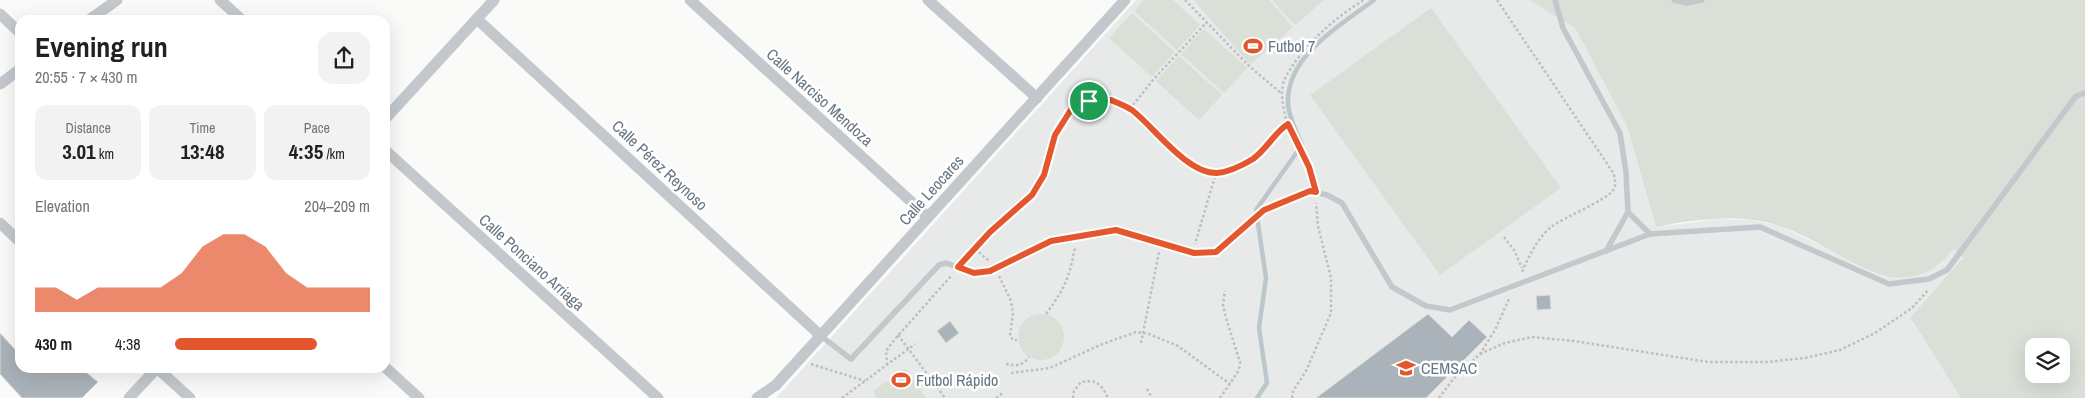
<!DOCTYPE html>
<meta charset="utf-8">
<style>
body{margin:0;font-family:"Archivo Narrow",sans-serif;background:#f2f2f2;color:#202124;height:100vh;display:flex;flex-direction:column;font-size:19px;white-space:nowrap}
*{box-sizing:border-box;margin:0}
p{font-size:16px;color:#757577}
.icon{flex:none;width:28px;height:28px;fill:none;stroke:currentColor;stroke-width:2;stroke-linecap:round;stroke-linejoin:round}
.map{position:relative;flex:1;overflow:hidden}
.side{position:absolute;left:15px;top:15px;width:375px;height:358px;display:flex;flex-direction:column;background:#fff;border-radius:15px;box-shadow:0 5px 20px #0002}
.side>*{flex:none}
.controls{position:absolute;left:2025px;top:338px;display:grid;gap:10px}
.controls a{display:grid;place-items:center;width:45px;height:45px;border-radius:10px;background:#fff;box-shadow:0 5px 20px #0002;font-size:25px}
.pin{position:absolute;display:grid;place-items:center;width:42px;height:42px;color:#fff;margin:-21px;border:2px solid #fff;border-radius:50%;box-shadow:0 1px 5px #0007}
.round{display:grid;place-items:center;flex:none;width:52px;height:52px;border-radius:15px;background:#f2f2f2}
.overview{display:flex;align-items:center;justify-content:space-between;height:85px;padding:0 20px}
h1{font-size:28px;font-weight:700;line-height:38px}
.figures{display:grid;grid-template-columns:repeat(3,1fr);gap:8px;height:85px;padding:5px 20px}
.figures div{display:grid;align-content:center;border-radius:12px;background:#f2f2f2;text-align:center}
.figures b{font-size:21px;font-weight:700}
.figures small{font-size:14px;font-weight:400}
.figures p{font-size:14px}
.chart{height:140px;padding:10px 20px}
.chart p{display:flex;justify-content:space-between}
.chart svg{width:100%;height:90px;margin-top:5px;fill:#e4572e;opacity:.7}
ul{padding:0 20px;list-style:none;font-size:16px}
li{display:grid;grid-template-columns:80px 60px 1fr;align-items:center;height:38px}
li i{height:12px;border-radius:6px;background:#e4572e}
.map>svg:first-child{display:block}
.built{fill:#e8e9e9}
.green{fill:#dadfd7;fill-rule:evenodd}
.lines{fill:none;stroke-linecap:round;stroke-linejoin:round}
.stream{stroke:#bbc7cb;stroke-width:4.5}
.building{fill:#aab3b9;stroke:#dcdcda}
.path{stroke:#bbbfc2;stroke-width:2.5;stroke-dasharray:2.5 2.5;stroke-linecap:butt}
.lane{stroke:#c3c8cc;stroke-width:5.5}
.street{stroke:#c3c8cc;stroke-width:11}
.route-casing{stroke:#fff;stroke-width:10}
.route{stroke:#e4572e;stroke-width:6}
.labels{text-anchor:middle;stroke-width:5;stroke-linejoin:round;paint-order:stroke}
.poi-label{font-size:16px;fill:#657683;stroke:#fff;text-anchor:start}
.street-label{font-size:16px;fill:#657683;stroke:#fff}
</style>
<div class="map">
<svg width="2085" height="398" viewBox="0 0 2085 398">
<rect width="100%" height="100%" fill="#fafaf8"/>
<!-- built -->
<path class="built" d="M1136,0h393l46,28 52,98 29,101 62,-8 33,1 29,6 105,50 53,-10 16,-17 9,9 -53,61 51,79h-1185z"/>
<!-- green -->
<g class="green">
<path d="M1144,0h29l27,25 -23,25 -43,-39z"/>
<path d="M1194,0h75l24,27 -43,38z"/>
<path d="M1272,0h52l-29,25z"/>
<path d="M1529,0h556v398h-124l-51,-80 53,-60 -9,-9c-5,5 -10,12 -16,16 -14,11 -38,16 -55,10 -35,-11 -68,-37 -103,-49 -38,-13 -85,-7 -124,1l-29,-101 -52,-98zM2034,346h27v28h-27z"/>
<path d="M1431,8l130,180 -121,87 -130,-180z"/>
<path d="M1132,13l43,39 -23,25 -43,-39z"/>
<path d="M1204,29l43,39 -23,25 -43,-39z"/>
<path d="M1179,56l43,39 -23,25 -43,-39z"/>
<circle cx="1041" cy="337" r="23"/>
<path d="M905,368l21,30h-49l-4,-7z"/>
</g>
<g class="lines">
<!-- stream -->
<path class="stream" d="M1257,398l10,-15 -8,-55 7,-50 -10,-68 46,-65c-5,-13 -14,-29 -14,-43 -1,-47 53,-77 86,-102"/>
</g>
<!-- building -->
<g class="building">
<path d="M1550,295l1,14 -14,1 -1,-14z"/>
<path d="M1428,314l24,23 17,-17 18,17 -61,61h-110z"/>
<path d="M950,321l9,12 -13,10 -9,-12z"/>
<path d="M0,333l20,22v13h72l-5,5 11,9 -16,16h-60l-22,-24z"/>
</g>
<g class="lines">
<!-- path -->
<g class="path">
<path d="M1185,0l64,66 33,28"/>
<path d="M1497,0l117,174c1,6 2,11 0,15 -6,11 -50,28 -63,38 -14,12 -22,29 -29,45"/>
<path d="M1130,109l22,-28 55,-59"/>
<path d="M1216,173c22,-4 38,-14 53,-29 7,-7 10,-14 20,-20"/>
<path d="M1313,183c-6,-24 -22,-44 -28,-68 -2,-10 -5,-24 -1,-34 13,-30 52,-65 80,-81"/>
<path d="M1504,237l10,13 8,18"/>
<path d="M975,249l14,12"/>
<path d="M964,260l26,-28 42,-37 12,-20 11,-40 20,-30 14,-4 22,-1 19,9 57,50 13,10 16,4 -21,71"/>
<path d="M999,276l12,25 2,12 -3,23 3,4h4"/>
<path d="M1046,314c19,-26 23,-35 29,-67"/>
<path d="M898,335l47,63"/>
<path d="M1141,343l18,-91"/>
<path d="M1480,354l25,-11 27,-6 42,4 134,21h59l38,-4 35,-8 35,-17 37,-25 17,-19"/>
<path d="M811,364l54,17"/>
<path d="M1006,364c11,2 16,2 23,-7"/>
<path d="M887,365l-1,-14 9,-12 56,-63"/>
<path d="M1011,373l39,-5 50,-23 36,-13 13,2 29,12 52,38"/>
<path d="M1147,389l5,9"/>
<path d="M842,398l73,-54"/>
<path d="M996,398l8,-6"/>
<path d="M1073,398l1,-7 7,-9c16,-3 20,2 27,16"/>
<path d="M1220,398l19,-28 1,-8 -14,-44 -3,-13 2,-14"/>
<path d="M1292,398l1,-7 13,-20 25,-58v-35l-13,-52 -2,-23"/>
<path d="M1439,398l15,-20 26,-24 15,-24 15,-33"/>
</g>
<!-- lane -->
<g class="lane">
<path d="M1555,0l8,28 57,105 6,39 2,40"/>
<path d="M1674,0l12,3 16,-3"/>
<path d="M1606,251l22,-39 22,22"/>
<path d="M821,336l30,23 88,-94 7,-2 28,10 16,-2 61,-30 65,-11 78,23 22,-1 48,-42 46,-19 17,4 15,8 50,84 34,19 24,4 200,-76 110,-7 129,57 40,-5 18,-9 129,-174 9,-3"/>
</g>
<!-- street -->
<g class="street">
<path d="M220,0l22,20"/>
<path d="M690,0l238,217"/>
<path d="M928,0l109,98"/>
<path d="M0,14l20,19"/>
<path d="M477,19l344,317"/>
<path d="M89,20l28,-20"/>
<path d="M0,84l20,-15"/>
<path d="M385,119l109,-119"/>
<path d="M385,150l273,248"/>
<path d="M0,223l20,19"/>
<path d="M385,367l34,31"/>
<path d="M157,368l33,30"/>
<path d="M129,398l28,-30"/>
<path d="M757,398l19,-13 349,-385"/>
</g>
</g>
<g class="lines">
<!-- route casing -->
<g class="route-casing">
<path id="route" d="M1111,100c7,3 15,6 21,10 22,17 55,64 85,63 13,-1 26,-8 36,-14 14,-10 21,-26 35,-35l21,43 7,25 -6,-1 -46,19 -48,42 -22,1 -78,-23 -65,11 -61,30 -16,2 -16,-6 32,-35 42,-37 12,-20 11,-40 19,-30 15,-4z"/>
</g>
<!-- route -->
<use href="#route" class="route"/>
</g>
<!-- icons -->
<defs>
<g id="stadium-bare" transform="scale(1.5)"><path d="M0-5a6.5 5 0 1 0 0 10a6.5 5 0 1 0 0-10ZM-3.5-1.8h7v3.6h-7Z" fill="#e4572e" stroke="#fff" stroke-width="2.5" paint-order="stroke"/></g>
<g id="university-bare" transform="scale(1.5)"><path d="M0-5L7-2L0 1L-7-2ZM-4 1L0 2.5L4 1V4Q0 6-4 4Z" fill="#e4572e" stroke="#fff" stroke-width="2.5" paint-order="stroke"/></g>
</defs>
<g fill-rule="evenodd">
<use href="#stadium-bare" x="1253" y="46"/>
<use href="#university-bare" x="1406" y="368"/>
<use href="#stadium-bare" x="901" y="380"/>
</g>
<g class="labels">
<!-- poi labels -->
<g class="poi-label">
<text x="1268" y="52">Futbol 7</text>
<text x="1421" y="374">CEMSAC</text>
<text x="916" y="386">Futbol Rápido</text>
</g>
<!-- street labels -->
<g class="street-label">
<text transform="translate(820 97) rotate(42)" y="6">Calle Narciso Mendoza</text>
<text transform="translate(660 165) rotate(43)" y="6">Calle Pérez Reynoso</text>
<text transform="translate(931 190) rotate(-48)" y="6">Calle Leocares</text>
<text transform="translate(532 262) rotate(42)" y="6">Calle Ponciano Arriaga</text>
</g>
</g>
</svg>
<div class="controls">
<a><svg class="icon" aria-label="layers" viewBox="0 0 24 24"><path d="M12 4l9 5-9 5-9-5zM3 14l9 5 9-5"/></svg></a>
</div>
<div class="pin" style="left:1089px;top:101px;background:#1e9e55"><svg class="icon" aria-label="arrive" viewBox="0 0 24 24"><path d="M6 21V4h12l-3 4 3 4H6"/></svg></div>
<section class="side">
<div class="overview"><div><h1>Evening run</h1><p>20:55 · 7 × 430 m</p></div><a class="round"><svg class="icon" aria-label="share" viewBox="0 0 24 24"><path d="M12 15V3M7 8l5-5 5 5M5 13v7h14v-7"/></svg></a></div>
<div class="figures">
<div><p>Distance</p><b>3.01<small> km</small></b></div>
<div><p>Time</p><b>13:48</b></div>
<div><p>Pace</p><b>4:35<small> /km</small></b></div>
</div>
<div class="chart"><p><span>Elevation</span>204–209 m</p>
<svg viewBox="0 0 160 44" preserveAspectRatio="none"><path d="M0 44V32L10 32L20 38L30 32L40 32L50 32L60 32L70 25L80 12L90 6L100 6L110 12L120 25L130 32L140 32L150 32L160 32V44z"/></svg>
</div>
<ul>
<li><b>430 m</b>4:38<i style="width:73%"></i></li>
</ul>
</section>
</div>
